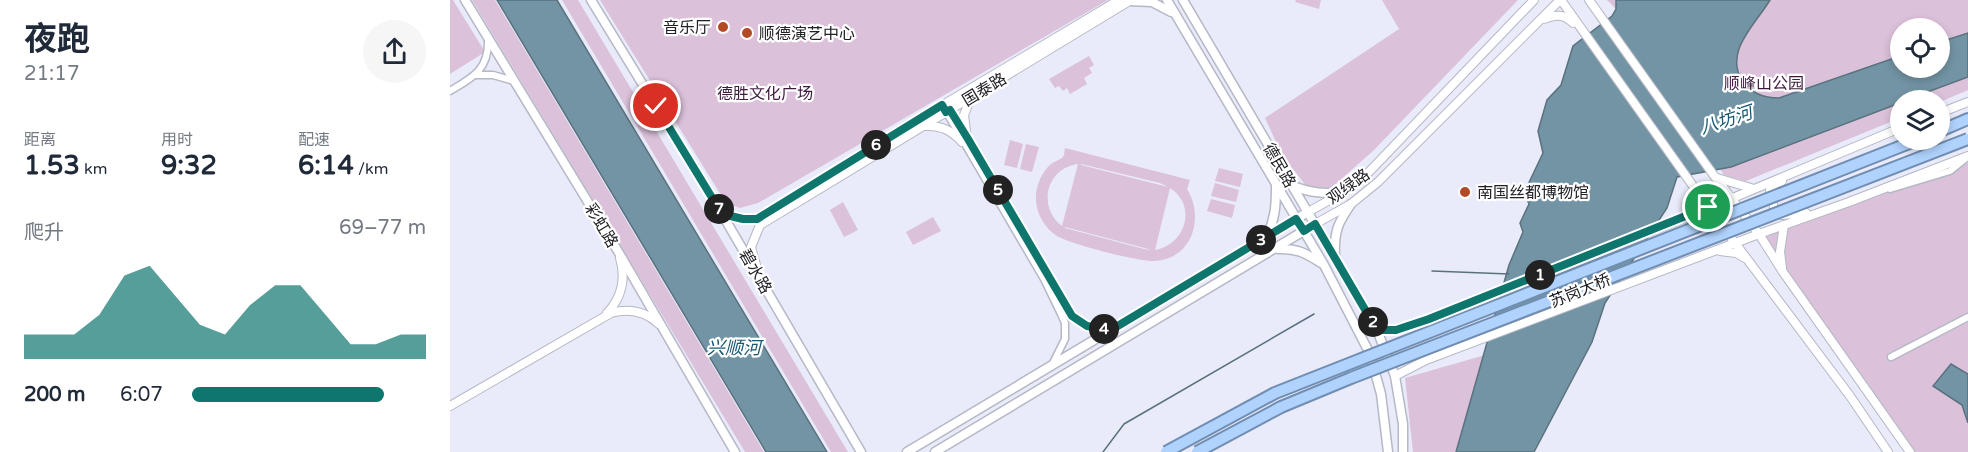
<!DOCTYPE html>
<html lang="zh">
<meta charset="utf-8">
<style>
body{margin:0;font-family:"Varela Round","Noto Sans SC",sans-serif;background:#f6f6f7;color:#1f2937;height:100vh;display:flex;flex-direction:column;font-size:22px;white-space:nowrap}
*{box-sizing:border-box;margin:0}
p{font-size:20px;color:#747a83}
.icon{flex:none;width:33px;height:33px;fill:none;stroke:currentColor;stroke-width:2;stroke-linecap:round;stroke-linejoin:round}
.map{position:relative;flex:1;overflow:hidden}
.sheet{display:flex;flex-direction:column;background:#fff;width:450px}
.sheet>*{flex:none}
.tools{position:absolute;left:1440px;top:18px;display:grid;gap:12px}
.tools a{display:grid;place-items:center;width:60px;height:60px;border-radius:50%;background:#fff;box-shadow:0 3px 9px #0003;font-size:30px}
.pin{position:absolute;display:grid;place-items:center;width:51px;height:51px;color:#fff;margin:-26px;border:3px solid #fff;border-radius:50%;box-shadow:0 2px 6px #0007}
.km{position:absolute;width:30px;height:30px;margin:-15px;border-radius:50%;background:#222;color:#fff;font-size:16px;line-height:30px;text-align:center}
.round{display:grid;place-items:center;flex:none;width:63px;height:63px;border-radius:32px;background:#f6f6f7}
.summary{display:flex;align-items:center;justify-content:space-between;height:102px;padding:0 24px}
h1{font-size:33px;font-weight:700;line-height:45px}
.metrics{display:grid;grid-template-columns:repeat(3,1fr);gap:9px;height:102px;padding:6px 24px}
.metrics div{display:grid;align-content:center}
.metrics b{font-size:26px;font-weight:700}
.metrics small{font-size:16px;font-weight:400}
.metrics p{font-size:16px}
.chart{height:168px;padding:12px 24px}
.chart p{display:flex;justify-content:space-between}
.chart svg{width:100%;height:108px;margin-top:6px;fill:#0f766e;opacity:.7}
ul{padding:0 24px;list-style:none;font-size:20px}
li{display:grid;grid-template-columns:96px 72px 1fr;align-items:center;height:45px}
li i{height:15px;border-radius:8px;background:#0f766e}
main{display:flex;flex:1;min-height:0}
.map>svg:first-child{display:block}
.green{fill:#dbc1da;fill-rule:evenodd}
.water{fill:#7394a4;stroke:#5a727e;stroke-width:1.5}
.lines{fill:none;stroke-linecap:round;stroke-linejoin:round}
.stream{stroke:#5a727e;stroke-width:1.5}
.minor-casing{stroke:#b5b8c5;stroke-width:9}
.tertiary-casing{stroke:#b5b8c5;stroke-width:10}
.secondary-casing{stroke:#b5b8c5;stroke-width:11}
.trunk-casing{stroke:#718eb2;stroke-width:14}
.minor{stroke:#fff;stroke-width:6}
.tertiary{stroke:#fff;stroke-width:8}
.secondary{stroke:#fff;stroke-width:8}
.trunk{stroke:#b0d3fe;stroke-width:10}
.trunk-bridge-casing{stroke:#718eb2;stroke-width:14;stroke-linecap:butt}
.trunk-bridge{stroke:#b0d3fe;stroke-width:10}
.route-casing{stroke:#fff;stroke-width:12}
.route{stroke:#0f766e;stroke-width:8}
.poi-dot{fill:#b24b25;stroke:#fff;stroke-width:2}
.labels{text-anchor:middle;stroke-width:4.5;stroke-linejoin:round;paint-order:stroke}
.poi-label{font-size:16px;fill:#202126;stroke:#fff;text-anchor:start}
.park-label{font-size:16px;fill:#3d1b3e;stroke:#fff}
.street-label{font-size:16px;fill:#202126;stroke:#fff}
.water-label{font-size:18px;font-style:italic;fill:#185871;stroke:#fff}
</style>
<main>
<section class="sheet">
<div class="summary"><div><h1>夜跑</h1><p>21:17</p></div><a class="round"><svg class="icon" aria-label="share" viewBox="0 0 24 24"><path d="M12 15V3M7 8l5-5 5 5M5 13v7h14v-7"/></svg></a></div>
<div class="metrics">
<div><p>距离</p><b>1.53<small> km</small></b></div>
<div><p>用时</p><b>9:32</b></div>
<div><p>配速</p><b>6:14<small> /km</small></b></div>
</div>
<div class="chart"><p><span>爬升</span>69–77 m</p>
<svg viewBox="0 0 160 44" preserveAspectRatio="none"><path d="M0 44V34L10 34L20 34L30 26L40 10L50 6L60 18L70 30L80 34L90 22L100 14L110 14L120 26L130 38L140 38L150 34L160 34V44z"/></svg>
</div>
<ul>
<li><b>200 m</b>6:07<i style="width:82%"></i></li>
</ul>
</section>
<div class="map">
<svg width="1518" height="452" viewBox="0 0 1518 452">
<rect width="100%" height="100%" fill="#e9ebfa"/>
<!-- green -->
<g class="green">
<path d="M0,0h3l32,52 -35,22z"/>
<path d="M22,0h23l269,452h-19z"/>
<path d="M112,0h16l270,452h-17z"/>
<path d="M150,0h508l-350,203 -18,5 -14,-5z"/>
<path d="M846,0h25l-2,9 -24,-7z"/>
<path d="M932,0h136l-144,150 -43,38 -24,-1 -25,-32 -17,-37 134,-89z"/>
<path d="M1157,0h361v90l-28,12v-2h-40v18l-154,63 -22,-6 -103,-161zM1450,28h40v40h-40z"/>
<path d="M639,56l5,9 -5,3 3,5 -8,5 3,6 -17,10 -3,-6 -4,3 -4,-5 -4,2 -6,-9z"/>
<path d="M560,140l13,4 -6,24 -13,-3z"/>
<path d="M576,144l13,3 -7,25 -12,-3z"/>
<path d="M615,148l125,32 -3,9c18,29 5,70 -32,72 -16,1 -85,-17 -98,-25 -12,-8 -20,-21 -21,-35 -1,-14 5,-28 15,-37 3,-2 10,-5 12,-7 2,-3 1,-6 2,-9zM628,164l-16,62c-25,-19 -16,-58 16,-62zM631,164l79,19 8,4 -87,-22zM720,188c28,18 15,57 -15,62zM615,228v-1l87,23 -8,-1z"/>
<path d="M1518,163v289h-58l-151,-218z"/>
<path d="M769,168l24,6 -3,13 -25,-6z"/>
<path d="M765,183l24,7 -3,12 -25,-6z"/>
<path d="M761,199l24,6 -3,13 -25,-7z"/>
<path d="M393,202l15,28 -14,7 -14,-27z"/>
<path d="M483,217l8,14 -28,14 -7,-13z"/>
<path d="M1035,355l-29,97h-43l-8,-74z"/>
</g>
<!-- water -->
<g class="water">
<path d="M47,0h60l270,452h-61z"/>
<path d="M1166,0h154c-15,25 -47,52 -27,82 9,12 21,16 36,16l121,-42v12h40v-26l28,-9v44l-62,23h-6v3l-169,64 -54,10 -10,31 -62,95 -13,39 -58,110h-78l53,-187 14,-33 -3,-9 9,-19 -5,-11 19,-40 -5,-22 9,-31 14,-15 12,-39 39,-30 4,-7z"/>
<path d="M1501,364l17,10v49l-6,-18 -29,-19z"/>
</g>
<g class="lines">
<!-- stream -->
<g class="stream">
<path d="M982,271l77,3"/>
<path d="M653,452l21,-28 190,-110"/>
</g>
<!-- minor casing -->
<g class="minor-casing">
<g id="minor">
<path d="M26,75h17l21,6"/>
<path d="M0,91c22,-13 39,-21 38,-51"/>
<path d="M494,108l100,171 17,35 4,9v16l-12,24"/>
<path d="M516,136l107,180 14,10 23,4"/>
<path d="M1440,189l60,-18 15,-12"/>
<path d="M1441,357l77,-40"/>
</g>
</g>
<!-- tertiary casing -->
<g class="tertiary-casing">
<g id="tertiary">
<path d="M1111,0l147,207 142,189 38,56"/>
<path d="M1139,0l126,177 44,57 24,38 127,180"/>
<path d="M1094,19c12,-5 20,-5 29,4"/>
<path d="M1490,113l28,-11"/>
<path d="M474,126c17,-1 27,4 38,16"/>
<path d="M517,139l-3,-24 7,-18"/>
<path d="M1267,178l34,10"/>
<path d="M1332,181l-9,4 -3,5 4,18 8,7 24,-2"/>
<path d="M858,212l36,-20 25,-20 165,-172"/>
<path d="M272,214l21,5h14l124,-77 238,-142"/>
<path d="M865,224l36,-20 27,-22 182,-182"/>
<path d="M1270,251l16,2 9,5"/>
<path d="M1332,268l-2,-16 4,-27"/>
<path d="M308,272l-7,-25 9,-22 371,-225"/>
<path d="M157,313c15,-15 19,-35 13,-55"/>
<path d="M927,330h19l33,-11 256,-101 215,-90"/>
<path d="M945,376l31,-16 333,-126 90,-32 119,-46"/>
<path d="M0,406l161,-93c18,-5 34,-2 48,11"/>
</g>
</g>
<!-- secondary casing -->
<g class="secondary-casing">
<g id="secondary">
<path d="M15,0l154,253 116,199"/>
<path d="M141,0l131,214 139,238"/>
<path d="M717,0l157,265 46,89 11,40 7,58"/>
<path d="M733,0l194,330 18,46 8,48v28"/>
<path d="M679,1l23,1 19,10"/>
<path d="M843,186c18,7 31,8 51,6"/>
<path d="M817,236c8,-17 9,-30 9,-49"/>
<path d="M828,249c18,-1 28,4 43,14"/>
<path d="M885,255c-1,-24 3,-32 16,-51"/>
<path d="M457,452l401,-240"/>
<path d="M485,452l372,-223"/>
</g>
</g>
<!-- trunk casing -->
<g class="trunk-casing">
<path id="trunk" d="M1490,131l28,-12"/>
</g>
<!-- minor -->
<use href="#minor" class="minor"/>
<!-- tertiary -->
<use href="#tertiary" class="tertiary"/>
<!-- secondary -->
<use href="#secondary" class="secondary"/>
<!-- trunk -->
<use href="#trunk" class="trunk"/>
<!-- trunk-bridge casing -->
<g class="trunk-bridge-casing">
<g id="trunk-bridge">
<path d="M716,452l109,-59 642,-253"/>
<path d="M747,452l84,-45 70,-29 617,-239"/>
</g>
</g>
<!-- trunk-bridge -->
<use href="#trunk-bridge" class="trunk-bridge"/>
</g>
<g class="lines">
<!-- route casing -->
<g class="route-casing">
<path id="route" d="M206,106l66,108 21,5h14l185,-114 4,7 4,-2 18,29 104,177 15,10 24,4 185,-111 8,12 11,-7 62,106h19l33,-11 279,-112"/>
</g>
<!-- route -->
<use href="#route" class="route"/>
</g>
<!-- markers -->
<g class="poi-dot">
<circle cx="273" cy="27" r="6"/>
<circle cx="297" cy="33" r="6"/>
<circle cx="1015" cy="192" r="6"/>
</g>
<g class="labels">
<!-- poi labels -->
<g class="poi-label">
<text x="261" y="33" text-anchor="end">音乐厅</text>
<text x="309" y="39">顺德演艺中心</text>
<text x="1027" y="198">南国丝都博物馆</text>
</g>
<!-- park labels -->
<g class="park-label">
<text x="1314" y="89">顺峰山公园</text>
<text x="315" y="99">德胜文化广场</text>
</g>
<!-- street labels -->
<g class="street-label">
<text transform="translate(534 89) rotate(-31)" y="6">国泰路</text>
<text transform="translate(830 165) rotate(60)" y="6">德民路</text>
<text transform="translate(898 186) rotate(-36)" y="6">观绿路</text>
<text transform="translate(152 225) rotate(59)" y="6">彩虹路</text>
<text transform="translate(306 271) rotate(60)" y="6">碧水路</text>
<text transform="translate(1130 290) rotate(-22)" y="6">苏岗大桥</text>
</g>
<!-- water labels -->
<g class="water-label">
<text transform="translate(1276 120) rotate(-18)" y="6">八坊河</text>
<text x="284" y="354">兴顺河</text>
</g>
</g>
</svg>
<div class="tools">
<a><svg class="icon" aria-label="locate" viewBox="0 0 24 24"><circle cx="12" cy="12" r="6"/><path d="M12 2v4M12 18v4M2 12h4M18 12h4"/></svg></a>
<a><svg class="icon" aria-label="layers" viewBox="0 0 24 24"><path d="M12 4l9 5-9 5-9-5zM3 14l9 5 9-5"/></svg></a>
</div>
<div class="pin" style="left:1258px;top:207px;background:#1e9e55"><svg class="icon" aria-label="arrive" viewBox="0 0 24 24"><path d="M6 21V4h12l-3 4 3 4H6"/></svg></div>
<div class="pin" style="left:206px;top:106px;background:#d93025"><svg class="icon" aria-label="check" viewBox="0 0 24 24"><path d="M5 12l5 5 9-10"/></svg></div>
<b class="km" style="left:1090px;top:275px">1</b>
<b class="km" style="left:923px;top:322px">2</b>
<b class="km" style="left:811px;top:240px">3</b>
<b class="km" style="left:654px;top:329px">4</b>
<b class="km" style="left:548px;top:190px">5</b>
<b class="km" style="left:426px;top:145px">6</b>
<b class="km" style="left:269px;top:209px">7</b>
</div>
</main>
